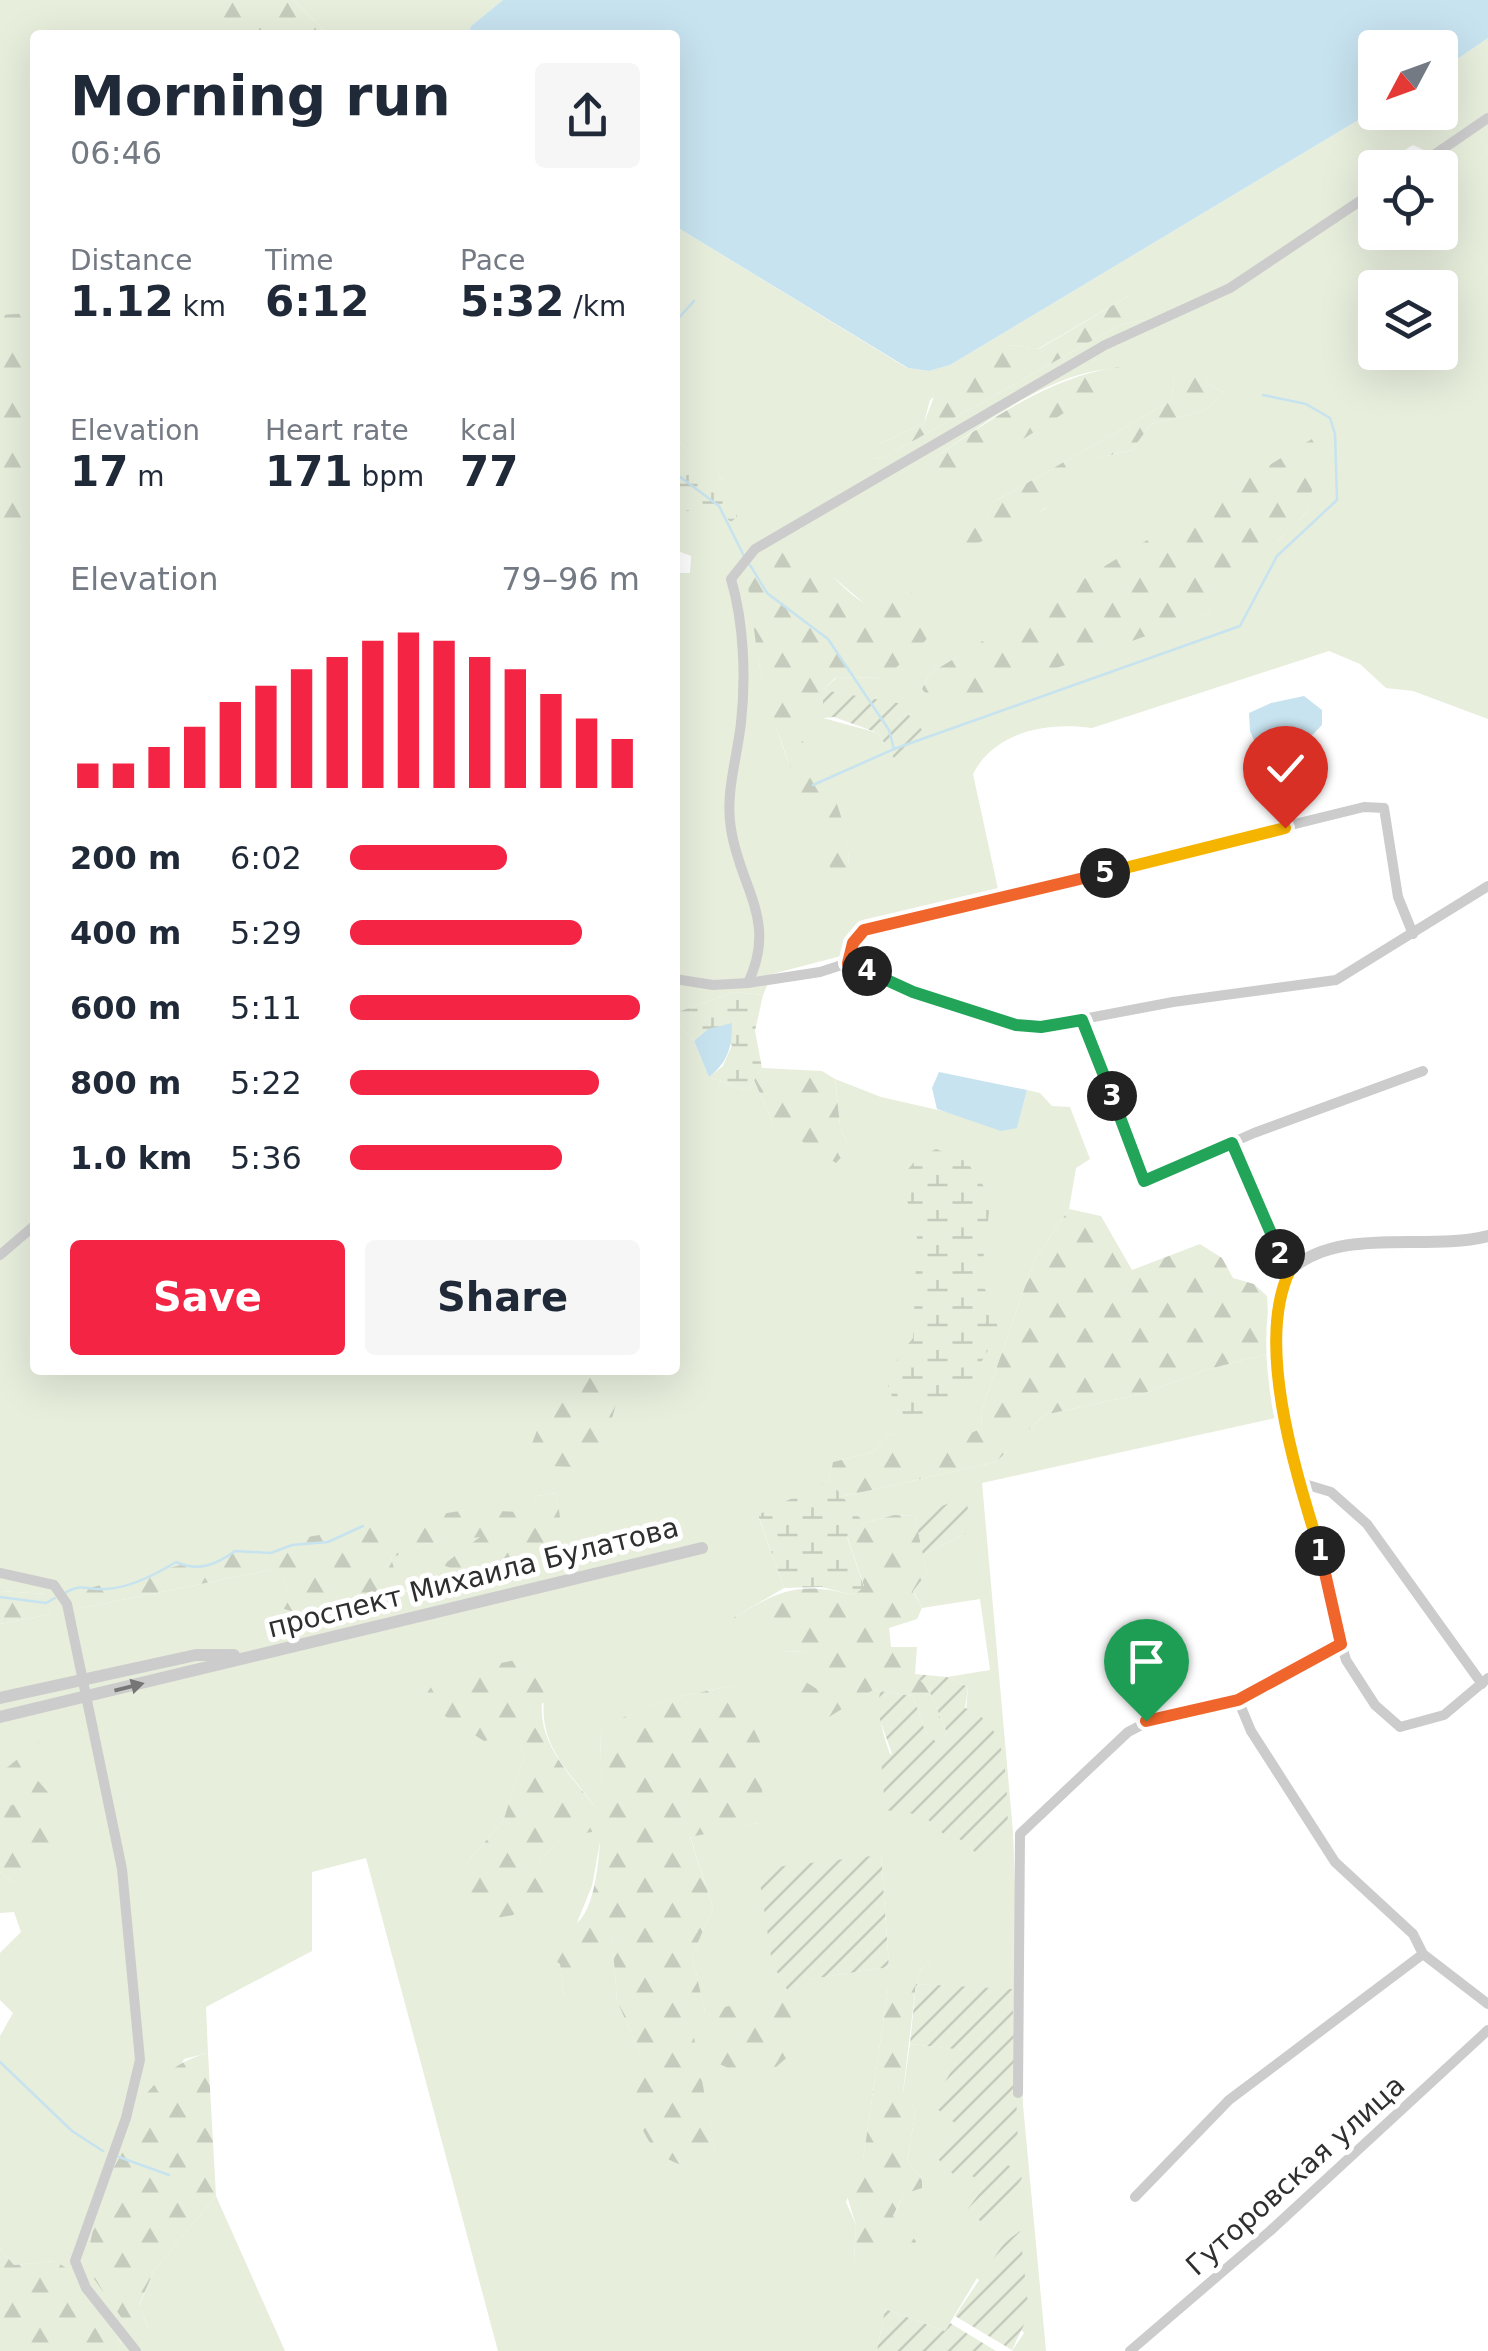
<!DOCTYPE html>
<meta charset="utf-8">
<style>
body{margin:0;font-family:"DejaVu Sans",sans-serif;background:#f6f6f7;color:#1f2937;height:100vh;display:flex;flex-direction:column;font-size:38px;white-space:nowrap}
*{box-sizing:border-box;margin:0}
p{font-size:32px;color:#747a83}
.icon{flex:none;width:55px;height:55px;fill:none;stroke:currentColor;stroke-width:2;stroke-linecap:round;stroke-linejoin:round}
.map{position:relative;flex:1;overflow:hidden}
.side{position:absolute;left:30px;top:30px;width:650px;height:1345px;display:flex;flex-direction:column;background:#fff;border-radius:10px;box-shadow:0 10px 40px #0002}
.side>*{flex:none}
.needle{width:65px;rotate:229deg}
.controls{position:absolute;left:1358px;top:30px;display:grid;gap:20px}
.controls a{display:grid;place-items:center;width:100px;height:100px;border-radius:10px;background:#fff;box-shadow:0 10px 40px #0002;font-size:50px}
.pin{position:absolute;display:grid;place-items:center;width:85px;height:85px;color:#fff;margin:-102px -42px;border-radius:50% 50% 50% 0;rotate:-45deg;box-shadow:0 0 10px #0007}
.pin .icon{rotate:45deg}
.km{position:absolute;width:50px;height:50px;margin:-25px;border-radius:50%;background:#222;color:#fff;font-size:28px;line-height:50px;text-align:center}
.round{display:grid;place-items:center;flex:none;width:105px;height:105px;border-radius:10px;background:#f6f6f7}
.overview{display:flex;align-items:center;justify-content:space-between;height:170px;padding:0 40px}
h1{font-size:55px;font-weight:700;line-height:75px}
.metrics{display:grid;grid-template-columns:repeat(3,1fr);gap:15px;height:170px;padding:10px 40px}
.metrics div{display:grid;align-content:center}
.metrics b{font-size:42px;font-weight:700}
.metrics small{font-size:28px;font-weight:400}
.metrics p{font-size:28px}
.chart{height:280px;padding:20px 40px}
.chart p{display:flex;justify-content:space-between}
.chart svg{width:100%;height:180px;margin-top:10px;stroke:#f42445;stroke-width:6}
.button{display:flex;gap:20px;margin-top:auto;padding:20px 40px}
.button a{flex:1;height:115px;border-radius:10px;background:#f42445;color:#fff;font-size:40px;font-weight:700;line-height:115px;text-align:center}
.button a+a{background:#f6f6f7;color:#1f2937}
ul{padding:0 40px;list-style:none;font-size:32px}
li{display:grid;grid-template-columns:160px 120px 1fr;align-items:center;height:75px}
li i{height:25px;border-radius:12px;background:#f42445}
.map>svg:first-child{display:block}
.grass{fill:#e7eedc;fill-rule:evenodd}
.forest{fill:url(#forest-firs)}
.wetland{fill:url(#wetland-marsh)}
.garden{fill:url(#garden-furrows)}
.water{fill:#c7e3ef}
.lines{fill:none;stroke-linecap:round;stroke-linejoin:round}
.stream{stroke:#c7e3ef;stroke-width:2.5}
.minor{stroke:#ccc;stroke-width:10}
.tertiary{stroke:#ccc;stroke-width:12}
.oneway{fill:#767676}
.split-1-casing{stroke:#fff;stroke-width:20}
.split-2-casing{stroke:#fff;stroke-width:20}
.split-3-casing{stroke:#fff;stroke-width:20}
.split-4-casing{stroke:#fff;stroke-width:20}
.split-5-casing{stroke:#fff;stroke-width:20}
.split-6-casing{stroke:#fff;stroke-width:20}
.split-1{stroke:#f0652b;stroke-width:12}
.split-2{stroke:#f5b400;stroke-width:12}
.split-3{stroke:#22a559;stroke-width:12}
.split-4{stroke:#22a559;stroke-width:12}
.split-5{stroke:#f0652b;stroke-width:12}
.split-6{stroke:#f5b400;stroke-width:12}
.labels{text-anchor:middle;stroke-width:10;stroke-linejoin:round;paint-order:stroke}
.street-label{font-size:28px;fill:#2f2f2f;stroke:#fff}
</style>
<div class="map">
<svg width="1488" height="2351" viewBox="0 0 1488 2351">
<defs>
<pattern id="forest-firs" width="22" height="20" patternUnits="userSpaceOnUse" patternTransform="scale(2.5)"><rect width="22" height="20" fill="#e7eedc"/><path d="M5 1l3.5 6h-7zM16 11l3.5 6h-7z" fill="#c6ccbd"/></pattern>
<pattern id="wetland-marsh" width="20" height="14" patternUnits="userSpaceOnUse" patternTransform="scale(2.5)"><rect width="20" height="14" fill="#e7eedc"/><path d="M1 5h8M5 5V1M11 12h8M15 12V8" fill="none" stroke="#c6ccbd"/></pattern>
<pattern id="garden-furrows" width="10" height="10" patternUnits="userSpaceOnUse" patternTransform="scale(2.5)"><rect width="10" height="10" fill="#e7eedc"/><path d="M-1 1l2-2M0 10L10 0M9 11l2-2" fill="none" stroke="#c6ccbd"/></pattern>
</defs>
<rect width="100%" height="100%" fill="#fff"/>
<!-- grass -->
<g class="grass">
<path d="M0,0h207v35h-172v281l-35,-1z"/>
<path d="M294,0h209l-32,26 -3,9h-139z"/>
<path d="M1488,38v681l-75,-28 -27,-3 -26,-24 -31,-13 -237,77c-45,-6 -97,3 -119,46l25,115 -11,7c-40,10 -133,17 -146,60l-69,18 -9,21 -29,-3 -59,21v-440h15l1,-17 -16,-6v-94l50,25 -50,-43v-212l232,142 22,3 21,-6 425,-255 65,2v-41zM1413,145l17,8 -24,14 34,1v64h-65v-64zM1375,288h65v64h-65zM1130,295l14,25 -24,5 -239,134 -7,-1 6,-14 44,-21 6,-23 80,-55 28,4zM1192,367l16,17 17,9 -21,18 -53,13 -19,26 -34,8 -53,51 -91,45 8,-35 24,9 6,-25 179,-102 3,-23zM1119,368l-195,97c58,-39 124,-94 195,-97zM1320,435l-13,77 -30,29 -22,12 -45,60 -88,30 -200,46 7,-15zM833,577l31,26 22,74 -50,1 -13,12 75,14 -3,56 -17,-27 -55,-15 1,-6 -31,19c27,41 56,85 56,136 -50,-62 -75,-133 -91,-209z"/>
<path d="M35,539v831h640v-349l19,20 15,36 38,14 7,-11 19,43 76,26 -9,-24 -5,-46 46,18 136,31 10,-38 13,3 12,13 18,1 20,52 -14,9 -7,41 -35,52 -53,151 1,16 -56,26 -35,-21 -18,19 -40,10 -4,18c-22,15 -47,22 -71,36l26,72 -51,30 30,5 14,28 32,1 14,16 -6,21 -30,11 36,19 50,-29 7,1c-7,50 33,118 71,149l5,-4 12,-149 -21,-10 43,-7 -10,-71 -58,9 -9,-18 14,-17 -4,-18 42,-21 1,-36 -51,18 -21,-1 -30,8 -24,-26 156,-35 48,-47 98,-21 64,-24 64,-17 10,64 -298,66 31,349 10,273 23,246h-34l12,-18 -47,-55 -32,53 -60,-22 -8,42h-379l-132,-493 -54,14v79l-106,56 2,46 -24,6 -98,207 62,61 -9,-21 15,-35 62,-75 69,155h-166l2,-9 -66,-81 -41,4 -14,-16v-213l13,-23 -13,-13v-47l21,-21 -7,-20 -14,1v-41l14,11 25,-140 -23,62 -16,3v-184l51,-10 -4,-20 -47,-3v-1043l6,3zM556,1493l10,65 -83,12 -1,-34 -58,8 -33,13 3,15 28,19 -45,1 -51,22 -39,-21 -5,-18 -12,-5 -192,39 308,-83 79,-16 68,11 3,-25zM547,1681c-14,59 16,83 50,128l-59,51 -72,4 37,-43 22,-66 -9,-22zM733,1686l26,137 -69,13 23,72 -21,48 13,55 -13,20 23,119 -74,-95 -24,-54 -5,-67 -48,62 -4,-32 32,-78 11,-61 -3,-94c43,-28 84,-36 133,-45zM881,1855l8,112 -79,12zM936,1956l-15,14 -5,14 96,6 -5,174 -17,65 -22,-19 16,-23 -20,-20 -8,10v-53l8,-74 -54,-6 -7,49 13,17 -9,51 15,17 -18,16 -11,23 23,24 -39,-2 -12,27 -11,-5 2,-36 -10,-23 17,-42 25,-171z"/>
</g>
<!-- forest -->
<g class="forest">
<path d="M207,0h87l35,35h-122z"/>
<path d="M1130,295h17l11,12 -14,13 -24,5 -239,134 -7,-1 -2,-5 8,-9 44,-21 13,-34 55,-36 18,-8 29,4z"/>
<path d="M31,313l4,3v223l-30,13 -5,-4v-233z"/>
<path d="M1193,366l15,18 17,9 -21,18 -53,13 -19,26 -34,8c-21,44 -100,75 -144,96l-13,-15 21,-20 24,8 6,-24 179,-102 3,-23z"/>
<path d="M1119,367l-8,16 -146,93 -18,6 -18,-3 -5,-14c61,-41 122,-88 195,-98z"/>
<path d="M1320,434l3,7 -16,71 -30,29 -22,13 -21,36 -24,23 -251,90 -30,-5 -7,-9 7,-15z"/>
<path d="M675,438c24,22 88,62 66,101h-4l-6,-17 5,-5 -11,-20 -50,-41z"/>
<path d="M784,543c39,13 47,39 80,60l21,-22 38,16 10,22 -7,21 -40,37 -51,1 -12,12 1,22 -30,19c31,34 55,89 55,136l-9,8 -9,-3 -8,-37 -23,-42 -31,-84 -11,-51 -11,-78 15,-25z"/>
<path d="M762,1068l60,3 13,8 5,46 9,24 -13,14 -63,-40 -19,-43z"/>
<path d="M1069,1209l32,7 31,54 68,-26 22,14 11,20 21,6 13,12 3,57 -64,17 -64,24 -98,21 -48,47 -156,35 -11,-17 4,-18 40,-10 18,-19 35,20 56,-25 -1,-16 53,-151z"/>
<path d="M604,1373l16,17 -22,78 -48,-2 -19,-20 27,-70z"/>
<path d="M556,1493l11,65 -84,12 -14,6 -26,-11 37,-28 -56,7 -33,14 4,14 28,-8 6,17 -7,10c-15,0 -34,-2 -48,2 -34,11 -54,28 -90,16l3,-16 -5,-17 -12,-6 -192,39 -8,-7 3,-10 188,-47 204,-35 59,2 8,8 4,-24z"/>
<path d="M894,1515l21,1 12,57 -14,18 9,17 -5,11 -28,9 2,19h26l-2,27 14,16 18,43 -11,10 -11,-12 -12,-35 -40,-6 -49,30 -37,-19 3,-29 27,17 5,-21 -14,-16 -31,-1 -17,-16 2,-12 -31,-4c50,-29 66,-38 123,-24l10,-9 -17,-50 17,-13z"/>
<path d="M0,1591l47,3 8,10 -4,10 -51,10z"/>
<path d="M526,1658l21,23 15,2 5,10 -6,11 -19,-1c-4,42 31,75 55,106l-5,23 -26,4 -28,24 8,32 -33,23 -50,9 3,-60 37,-43 22,-66 -9,-21 -32,7 -47,-30 -10,-18 12,-18z"/>
<path d="M733,1686l33,68 -7,69 -69,14 23,71 -21,48 13,55 -12,21 22,118 -18,18c-60,-8 -60,-57 -71,-107l15,-6 -24,-54 -5,-65 -29,37 -3,39 -16,-16 -4,-32 -22,-17c13,-8 29,-15 40,-25 30,-27 23,-151 22,-191 42,-28 84,-36 133,-45z"/>
<path d="M38,1742l8,15 -12,19 18,21 5,56 -23,26 -20,4 -14,-11v-64l16,-4 -13,-33z"/>
<path d="M935,1947l1,9 -15,14 -5,14 -13,108 13,18 -9,51 15,17v10l-18,6 -11,22 23,25 -1,12 -14,3 -24,-16 -11,27 -12,-6 2,-36 -13,-42 20,-23 25,-171z"/>
<path d="M789,1993l9,55 -22,19 -48,1 -17,-8 -4,-32 18,-21z"/>
<path d="M208,2053l8,143 -62,75 -15,34 9,23 -4,8 -11,-2 -48,-68c18,-75 35,-191 123,-213z"/>
<path d="M0,2249l14,16 41,-4 24,15 42,67 -2,8h-119z"/>
</g>
<!-- wetland -->
<g class="wetland">
<path d="M675,456c14,6 60,47 62,61l-6,5 -7,-6 -42,-6 -7,-16z"/>
<path d="M734,992l29,3 -8,36 7,37 -15,23 -38,-14 14,-11 9,-21 -24,-16 -14,12 -19,-20v-8z"/>
<path d="M936,1149l31,13 24,35 -10,80 18,53 -27,49 -27,33 -32,10 -17,-14 -8,-23 11,-30 14,-17 4,-100 -16,-61 15,-17z"/>
<path d="M829,1480l35,43 -17,14 17,50 -10,8 -33,-8 -37,1 -26,-73z"/>
</g>
<!-- garden -->
<g class="garden">
<path d="M823,690l75,13 26,29 -29,28 -17,-27 -44,-16 -11,1z"/>
<path d="M966,1497l3,19 -4,18 -42,21 -8,-39z"/>
<path d="M915,1674l32,3 21,10 -3,21c47,17 40,73 43,115l-27,34 -25,-21 -5,5 -28,-26 -38,-5 -4,-53 11,-3 -15,-43 3,-20 33,5 12,35 11,11 11,-9 -18,-43z"/>
<path d="M881,1855l8,112 -78,12 -22,14 -17,-30 -14,-94z"/>
<path d="M916,1984l96,5 6,155 -11,20 15,14 -31,52 -24,-20 17,-23 -20,-19 -8,9 -21,-21 21,-32 -24,-19 31,-55 -53,-6z"/>
<path d="M1020,2231l9,83 -17,36 -57,-34 49,-73z"/>
<path d="M885,2309l60,22 5,-8 46,28h-119z"/>
</g>
<!-- water -->
<g class="water">
<path d="M503,0h985v38l-48,33v-23h-65v62l-425,255 -21,6 -21,-3 -233,-142v-191h-207l3,-9z"/>
<path d="M1304,696l18,14v15l-27,28 -35,1 -10,-23 -1,-18 22,-10z"/>
<path d="M732,1023c0,24 -4,39 -23,54l-15,-36 14,-12z"/>
<path d="M939,1072l88,18 -10,38 -16,3 -64,-22 -5,-21z"/>
</g>
<g class="lines">
<!-- stream -->
<g class="stream">
<path d="M675,322l19,-21"/>
<path d="M675,473l44,33 26,52"/>
<path d="M750,565l17,28 61,46 61,91 5,19 -81,36"/>
<path d="M894,749l346,-123 37,-70 60,-56 -2,-66 -5,-16 -24,-14 -43,-9"/>
<path d="M65,1593c16,-10 22,-3 40,-4 25,-1 50,-14 71,-27 22,10 40,3 59,-11l36,2 21,-8 36,-3 35,-16"/>
<path d="M0,1597l46,6 9,-5"/>
<path d="M0,2062l72,69 31,20"/>
<path d="M119,2157l50,18"/>
</g>
<!-- minor -->
<g class="minor">
<path d="M1415,168l73,-50"/>
<path d="M848,963l5,-20 11,-13 500,-123 20,1 14,89 15,37"/>
<path d="M675,979l38,6 35,-2c30,-63 -8,-95 -17,-154 -6,-36 6,-70 10,-106 5,-45 3,-100 -10,-144l24,-30 350,-204 125,-57 145,-97"/>
<path d="M748,983l72,-11 28,-9 65,29 103,33 25,2 132,-25 163,-22 152,-94"/>
<path d="M1082,1020l63,161 109,-48 169,-62"/>
<path d="M1232,1143l58,127 -12,56 7,83 19,96 30,92 7,46 5,17 29,45 25,22 44,-12 44,-37"/>
<path d="M0,1255l35,-30"/>
<path d="M1298,1482l33,10 36,32 115,160"/>
<path d="M0,1573l54,12 13,19 55,265 18,191 -14,58 -51,143 11,27 50,63"/>
<path d="M1341,1643l-103,57 13,31 84,131 78,72 10,20 65,50"/>
<path d="M1018,2093l2,-259 108,-102 31,-16 79,-16"/>
<path d="M1135,2197l94,-97 194,-146"/>
<path d="M1130,2351l140,-120 218,-201"/>
</g>
<!-- tertiary -->
<g class="tertiary">
<path d="M1290,1270c52,-45 135,-18 198,-34"/>
<path d="M0,1698l196,-43h38"/>
<path d="M0,1717l702,-169"/>
</g>
</g>
<!-- one-way arrows -->
<defs><path id="oneway-solid" d="M-6-.8H1V-3.2L6.5 0L1 3.2V.8H-6Z" transform="scale(2.5)"/></defs>
<use class="oneway" href="#oneway-solid" transform="translate(129 1687) rotate(-14)"/>
<g class="lines">
<!-- split-1 casing -->
<g class="split-1-casing">
<path id="split-1" d="M1146,1721l92,-21 103,-56 -21,-93"/>
</g>
<!-- split-2 casing -->
<g class="split-2-casing">
<path id="split-2" d="M1280,1254l10,16c-36,74 7,206 30,281"/>
</g>
<!-- split-3 casing -->
<g class="split-3-casing">
<path id="split-3" d="M1112,1096l32,85 88,-38 48,111"/>
</g>
<!-- split-4 casing -->
<g class="split-4-casing">
<path id="split-4" d="M867,971l46,21 103,33 25,2 41,-7 30,76"/>
</g>
<!-- split-5 casing -->
<g class="split-5-casing">
<path id="split-5" d="M867,971l-19,-8 5,-20 11,-13 241,-57"/>
</g>
<!-- split-6 casing -->
<g class="split-6-casing">
<path id="split-6" d="M1105,873l180,-45"/>
</g>
<!-- split-1 -->
<use href="#split-1" class="split-1"/>
<!-- split-2 -->
<use href="#split-2" class="split-2"/>
<!-- split-3 -->
<use href="#split-3" class="split-3"/>
<!-- split-4 -->
<use href="#split-4" class="split-4"/>
<!-- split-5 -->
<use href="#split-5" class="split-5"/>
<!-- split-6 -->
<use href="#split-6" class="split-6"/>
</g>
<g class="labels">
<!-- street labels -->
<g class="street-label">
<text transform="translate(473 1577) rotate(-14)" y="10">проспект Михаила Булатова</text>
<text transform="translate(1295 2175) rotate(-42)" y="10">Гуторовская улица</text>
</g>
</g>
</svg>
<div class="controls">
<a><svg class="needle" viewBox="-14 -14 28 28"><path d="M0-13l5 13h-10z" fill="#e53935"/><path d="M0 13l5-13h-10z" fill="#747a83"/></svg></a>
<a><svg class="icon" aria-label="locate" viewBox="0 0 24 24"><circle cx="12" cy="12" r="6"/><path d="M12 2v4M12 18v4M2 12h4M18 12h4"/></svg></a>
<a><svg class="icon" aria-label="layers" viewBox="0 0 24 24"><path d="M12 4l9 5-9 5-9-5zM3 14l9 5 9-5"/></svg></a>
</div>
<div class="pin" style="left:1146px;top:1721px;background:#1e9e55"><svg class="icon" aria-label="arrive" viewBox="0 0 24 24"><path d="M6 21V4h12l-3 4 3 4H6"/></svg></div>
<div class="pin" style="left:1285px;top:828px;background:#d93025"><svg class="icon" aria-label="check" viewBox="0 0 24 24"><path d="M5 12l5 5 9-10"/></svg></div>
<b class="km" style="left:1320px;top:1551px">1</b>
<b class="km" style="left:1280px;top:1254px">2</b>
<b class="km" style="left:1112px;top:1096px">3</b>
<b class="km" style="left:867px;top:971px">4</b>
<b class="km" style="left:1105px;top:873px">5</b>
<section class="side">
<div class="overview"><div><h1>Morning run</h1><p>06:46</p></div><a class="round"><svg class="icon" aria-label="share" viewBox="0 0 24 24"><path d="M12 15V3M7 8l5-5 5 5M5 13v7h14v-7"/></svg></a></div>
<div class="metrics">
<div><p>Distance</p><b>1.12<small> km</small></b></div>
<div><p>Time</p><b>6:12</b></div>
<div><p>Pace</p><b>5:32<small> /km</small></b></div>
</div>
<div class="metrics">
<div><p>Elevation</p><b>17<small> m</small></b></div>
<div><p>Heart rate</p><b>171<small> bpm</small></b></div>
<div><p>kcal</p><b>77</b></div>
</div>
<div class="chart"><p><span>Elevation</span>79–96 m</p>
<svg viewBox="0 0 160 44" preserveAspectRatio="none"><path d="M5 44V38M15 44V38M25 44V34M35 44V29M45 44V23M55 44V19M65 44V15M75 44V12M85 44V8M95 44V6M105 44V8M115 44V12M125 44V15M135 44V21M145 44V27M155 44V32"/></svg>
</div>
<ul>
<li><b>200 m</b>6:02<i style="width:54%"></i></li>
<li><b>400 m</b>5:29<i style="width:80%"></i></li>
<li><b>600 m</b>5:11<i style="width:100%"></i></li>
<li><b>800 m</b>5:22<i style="width:86%"></i></li>
<li><b>1.0 km</b>5:36<i style="width:73%"></i></li>
</ul>
<div class="button"><a>Save</a><a>Share</a></div>
</section>
</div>
